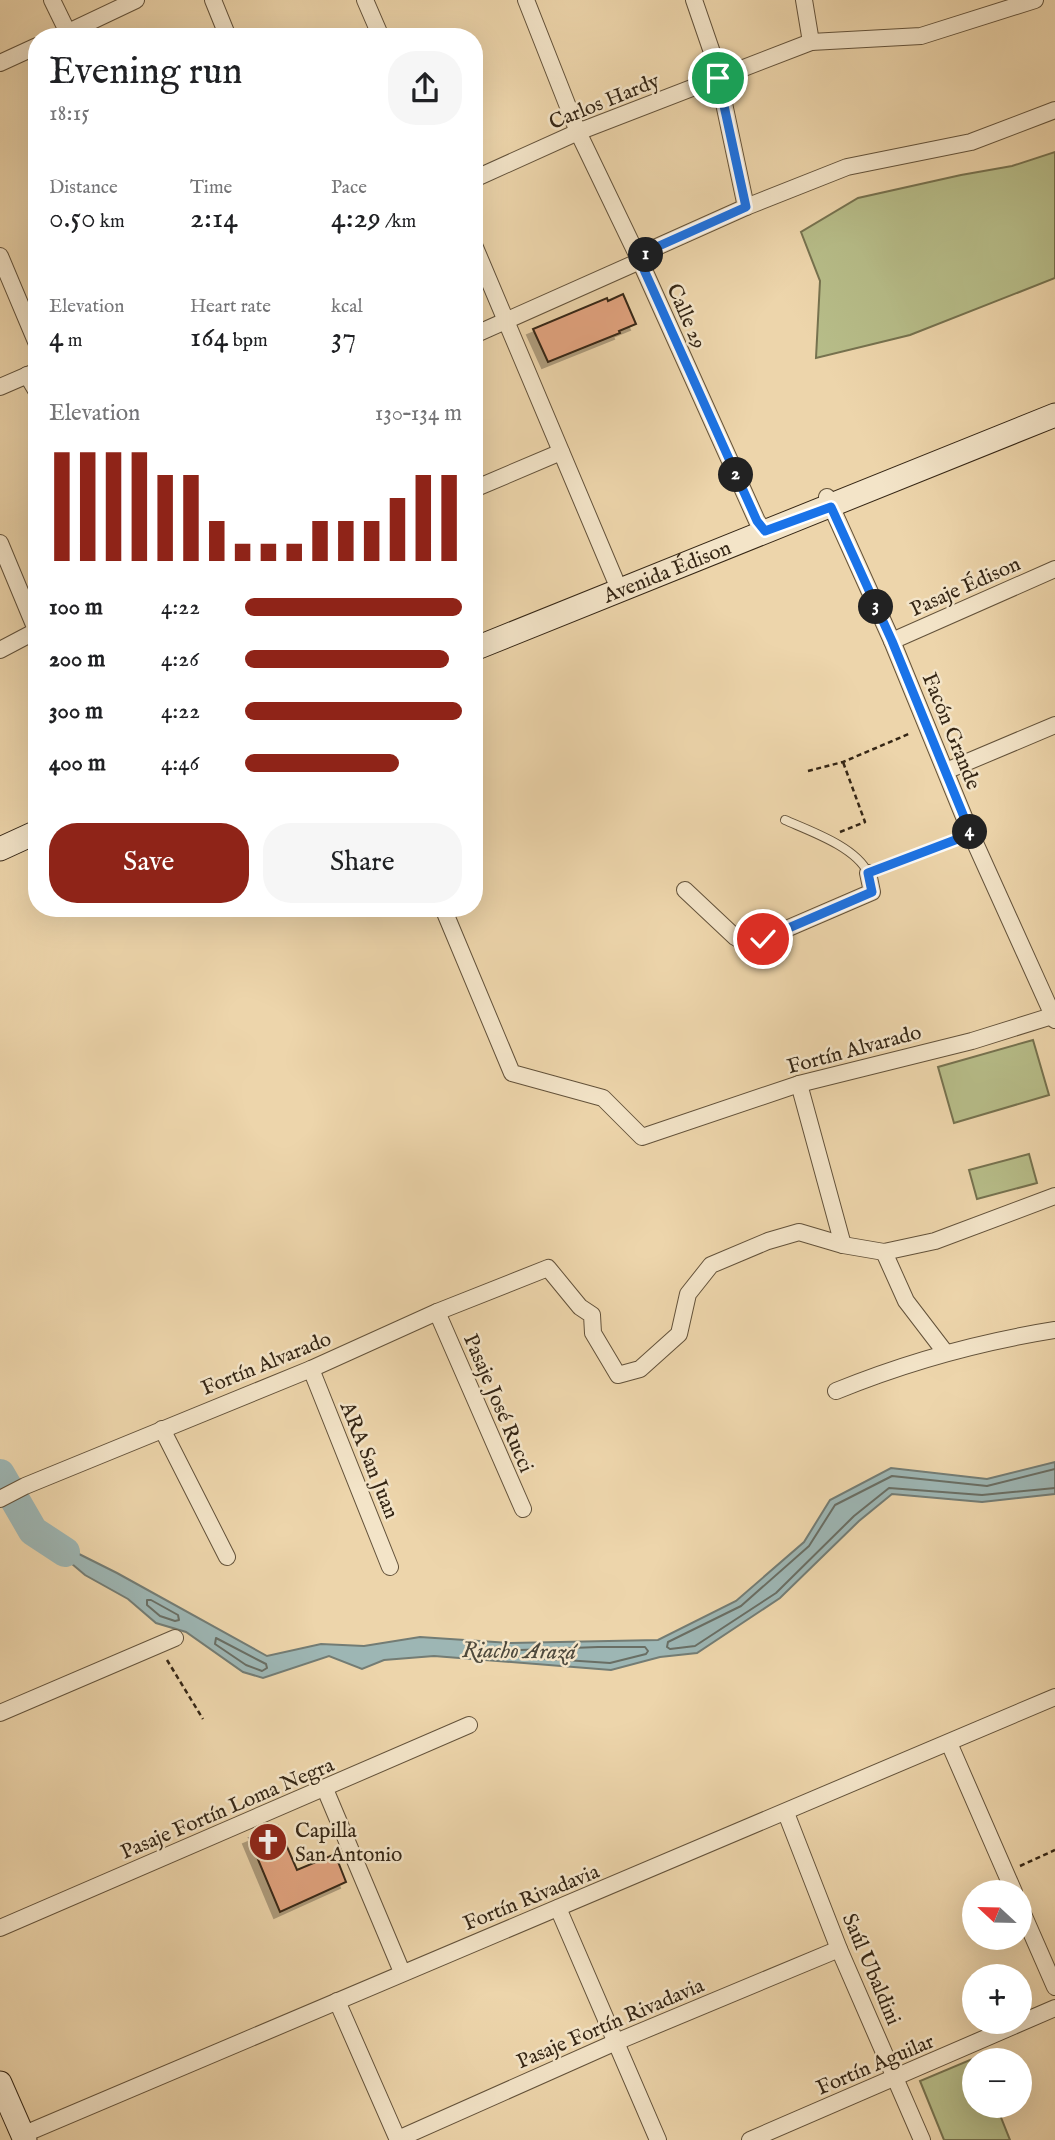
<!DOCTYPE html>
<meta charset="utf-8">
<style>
body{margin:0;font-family:"IM FELL English",serif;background:#f6f6f6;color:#202124;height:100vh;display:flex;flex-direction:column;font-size:26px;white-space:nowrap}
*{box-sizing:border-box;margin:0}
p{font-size:23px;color:#757577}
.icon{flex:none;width:38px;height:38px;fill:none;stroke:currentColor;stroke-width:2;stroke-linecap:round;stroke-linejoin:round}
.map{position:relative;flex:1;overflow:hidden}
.side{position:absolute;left:28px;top:28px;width:455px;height:889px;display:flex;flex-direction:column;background:#fff;border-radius:28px;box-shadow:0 7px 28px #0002}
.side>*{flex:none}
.needle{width:46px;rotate:292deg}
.buttons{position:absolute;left:962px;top:1880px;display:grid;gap:14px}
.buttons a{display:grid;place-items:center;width:70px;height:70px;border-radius:50%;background:#fff;box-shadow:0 7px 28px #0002;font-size:35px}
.pin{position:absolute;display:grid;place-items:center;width:60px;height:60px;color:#fff;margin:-30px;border:4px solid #fff;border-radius:50%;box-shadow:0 2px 7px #0007}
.km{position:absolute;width:35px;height:35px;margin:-18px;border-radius:50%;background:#222;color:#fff;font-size:19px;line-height:35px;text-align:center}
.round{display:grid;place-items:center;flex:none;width:74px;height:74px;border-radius:28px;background:#f6f6f6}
.overview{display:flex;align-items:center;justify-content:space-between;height:119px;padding:0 21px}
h1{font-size:38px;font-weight:600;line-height:52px}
.figures{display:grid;grid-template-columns:repeat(3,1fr);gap:10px;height:119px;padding:7px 21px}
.figures div{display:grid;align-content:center}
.figures b{font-size:30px;font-weight:600}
.figures small{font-size:19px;font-weight:400}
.figures p{font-size:19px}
.chart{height:196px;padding:14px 21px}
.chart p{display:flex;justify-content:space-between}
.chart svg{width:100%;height:126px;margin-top:7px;stroke:#8f2418;stroke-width:6}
.action{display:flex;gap:14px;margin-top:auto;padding:14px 21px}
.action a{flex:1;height:80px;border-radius:28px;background:#8f2418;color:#fff;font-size:28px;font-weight:600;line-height:80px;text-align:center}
.action a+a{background:#f6f6f6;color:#202124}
ul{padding:0 21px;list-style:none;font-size:23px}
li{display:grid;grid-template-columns:112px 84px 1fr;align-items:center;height:52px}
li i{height:18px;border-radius:9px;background:#8f2418}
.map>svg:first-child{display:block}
.green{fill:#b7bd89;stroke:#76724f;stroke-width:2}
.water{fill:#9db6b4;stroke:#737c74;stroke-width:2}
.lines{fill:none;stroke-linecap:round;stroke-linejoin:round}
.shore{stroke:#696e64;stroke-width:2}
.river{stroke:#9db6b4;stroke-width:30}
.building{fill:#e3a480;stroke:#352615;stroke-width:2;filter:url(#shadow)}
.lane-casing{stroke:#63523a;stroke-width:10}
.street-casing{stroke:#63523a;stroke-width:18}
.secondary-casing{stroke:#352615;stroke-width:25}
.path{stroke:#352615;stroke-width:2.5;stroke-dasharray:5 3.5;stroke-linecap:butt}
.lane{stroke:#f3e4c8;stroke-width:8}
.street{stroke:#f3e4c8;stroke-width:16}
.secondary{stroke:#f3e4c8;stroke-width:23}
.route-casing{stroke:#fff;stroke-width:14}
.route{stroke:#1a73e8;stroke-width:9}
.labels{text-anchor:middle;stroke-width:5;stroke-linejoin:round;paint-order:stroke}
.street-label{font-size:21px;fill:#352615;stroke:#f3e4c8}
.poi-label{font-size:21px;fill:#352615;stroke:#f3e4c8;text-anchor:start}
.water-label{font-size:23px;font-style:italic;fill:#4f4a3d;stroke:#f3e4c8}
</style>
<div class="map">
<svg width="1055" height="2140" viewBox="0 0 1055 2140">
<defs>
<filter id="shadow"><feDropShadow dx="-6" dy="6" stdDeviation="0" flood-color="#0004"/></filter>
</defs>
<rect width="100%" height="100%" fill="#edd5ab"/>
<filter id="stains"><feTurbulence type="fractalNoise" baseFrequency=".00286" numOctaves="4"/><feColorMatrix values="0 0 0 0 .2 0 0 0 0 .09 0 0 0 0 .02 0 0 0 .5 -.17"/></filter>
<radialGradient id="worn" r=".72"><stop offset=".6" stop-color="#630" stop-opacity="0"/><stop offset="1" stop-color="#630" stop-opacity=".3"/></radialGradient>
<!-- green -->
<g class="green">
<path d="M1055,152v126l-145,57 -94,23 4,-77 -19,-49 57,-34 103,-23 51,-9z"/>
<path d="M1033,1040l16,55 -95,28 -16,-56z"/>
<path d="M1029,1154l8,29 -60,16 -8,-29z"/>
<path d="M977,2057l1,3h-3v45h21l14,35h-66l-24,-59z"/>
</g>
<!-- water -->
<path class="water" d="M1055,1462v32l-73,8 -90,-8 -33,27 -79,77 -83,55 -37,4 -49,13 -177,-14 -50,4 -22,9 -33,-13 -66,22 -20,-6 -57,-40 -30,-9 -28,-24 -43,-24 -52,-44 84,42 150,83 54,-12 43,2 56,-9 90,6 148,-3 78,-39 68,-59 26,-42 61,-32 96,11z"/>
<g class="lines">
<!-- shore -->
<g class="shore">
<path d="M1055,1469l-68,17 -95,-10 -57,29 -26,41 -68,60 -73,36 -1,5 3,2 25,-3 81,-53 78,-77 35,-28 93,7 73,-7"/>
<path d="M147,1600h4l27,15 1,5 -4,1 -15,-5 -13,-11z"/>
<path d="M216,1638l50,26 1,4 -5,3 -16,-6 -31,-21z"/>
<path d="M598,1647h47l3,4 -2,3 -36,9 -91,-6 -2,-4 3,-3z"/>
</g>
<!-- river -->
<path class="river" d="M0,1474l33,57 32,21"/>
</g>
<!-- building -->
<g class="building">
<path d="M623,294l13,30 -17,7 1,2 -72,29 -15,-33 74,-31 1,3z"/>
<path d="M278,1826l19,44 38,-16 11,28 -66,30 -31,-74z"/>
</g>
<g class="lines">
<!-- lane casing -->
<g class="lane-casing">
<path id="lane" d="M785,820c25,11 71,27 83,53l103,-39"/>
</g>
<!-- street casing -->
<g class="street-casing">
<g id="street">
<path d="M52,0l18,37"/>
<path d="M213,0l15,37"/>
<path d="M365,0l16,37"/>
<path d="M526,0l52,132 62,129 117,260 8,10"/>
<path d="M694,0l21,61 31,146"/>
<path d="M804,0l7,42"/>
<path d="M58,37l78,-37"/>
<path d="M0,63l37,-17"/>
<path d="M474,179l104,-47 233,-90 110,-6 114,-36"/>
<path d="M474,245l145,344"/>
<path d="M0,256l37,88"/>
<path d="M474,335l166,-74 10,-11 96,-43 101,-40 124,-25 84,-32"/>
<path d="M27,375l10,17"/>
<path d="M0,387l37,-16"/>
<path d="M474,489l87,-37"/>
<path d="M827,497l65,144 79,193 84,186"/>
<path d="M0,543l37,89"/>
<path d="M892,641l163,-72"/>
<path d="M0,650l36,-19"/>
<path d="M946,771l109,-46"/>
<path d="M685,890l50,47 9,5 19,-3 109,-47 -4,-19"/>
<path d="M443,908l69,165 91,25 39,39 157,-53 173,-43 83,-26"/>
<path d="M799,1084l44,161"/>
<path d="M884,1252l22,49 39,51"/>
<path d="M437,1312l86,197"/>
<path d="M311,1369l79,198"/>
<path d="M836,1391c71,-29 143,-49 219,-61"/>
<path d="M162,1429l65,128"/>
<path d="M0,1499l25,-13 286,-117 126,-57 111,-44 32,39 12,8 1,18 25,42 22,-6 39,-35 9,-40 23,-29 57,-24 31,-9 44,13 41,7 51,-11 120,-45"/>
<path d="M0,1713l175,-75"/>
<path d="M949,1743l65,149"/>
<path d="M325,1789l77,183"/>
<path d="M786,1813l53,136 83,191"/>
<path d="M1020,1907l35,80"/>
<path d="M558,1908l100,232"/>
<path d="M0,1928l469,-203"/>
<path d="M337,2001l61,139"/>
<path d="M22,2135l1033,-438"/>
<path d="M398,2139l218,-97 223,-93"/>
<path d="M750,2140l305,-132"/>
</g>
</g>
<!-- secondary casing -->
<g class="secondary-casing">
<g id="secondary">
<path id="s1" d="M474,649l581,-234"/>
<path d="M0,849l37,-17"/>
<path d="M0,2083l25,57"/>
</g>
</g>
<!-- path -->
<g class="path">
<path d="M808,771l35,-9 68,-29"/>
<path d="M840,832l25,-10 -22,-60"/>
<path d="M167,1660l36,59"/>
<path d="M1020,1866l35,-16"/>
</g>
<!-- lane -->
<use href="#lane" class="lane"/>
<!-- street -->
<use href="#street" class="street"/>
<!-- secondary -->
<use href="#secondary" class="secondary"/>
</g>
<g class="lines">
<!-- route casing -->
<g class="route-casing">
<path id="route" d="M718,78l28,129 -96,43 -10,11 117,260 8,10 66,-24 61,134 79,193 -103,39 4,19 -109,47"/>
</g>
<!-- route -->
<use href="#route" class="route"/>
</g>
<!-- icons -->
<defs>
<g id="church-disc" transform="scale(2.0125)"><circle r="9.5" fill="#8f2418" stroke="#f3e4c8"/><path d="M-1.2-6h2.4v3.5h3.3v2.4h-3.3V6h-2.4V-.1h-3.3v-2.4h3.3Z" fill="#fff"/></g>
</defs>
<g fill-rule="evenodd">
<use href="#church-disc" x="268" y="1842"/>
</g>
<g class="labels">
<!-- street labels -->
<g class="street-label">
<text transform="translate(604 101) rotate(-22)" y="7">Carlos Hardy</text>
<text transform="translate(687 316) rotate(66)" y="7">Calle 29</text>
<text dy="7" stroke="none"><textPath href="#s1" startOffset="208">Avenida Édison</textPath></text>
<text transform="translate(965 586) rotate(-24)" y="7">Pasaje Édison</text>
<text transform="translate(952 731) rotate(68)" y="7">Facón Grande</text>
<text transform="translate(854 1049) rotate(-15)" y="7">Fortín Alvarado</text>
<text transform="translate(266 1363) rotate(-22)" y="7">Fortín Alvarado</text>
<text transform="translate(499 1403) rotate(67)" y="7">Pasaje José Rucci</text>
<text transform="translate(370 1460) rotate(68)" y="7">ARA San Juan</text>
<text transform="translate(227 1808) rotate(-23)" y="7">Pasaje Fortín Loma Negra</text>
<text transform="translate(531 1897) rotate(-22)" y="7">Fortín Rivadavia</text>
<text transform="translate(872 1969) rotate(67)" y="7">Saúl Ubaldini</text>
<text transform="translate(610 2023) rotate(-23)" y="7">Pasaje Fortín Rivadavia</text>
<text transform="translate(875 2064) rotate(-23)" y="7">Fortín Aguilar</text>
</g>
<!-- poi labels -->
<g class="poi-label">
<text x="295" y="1837">Capilla<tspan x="295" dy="24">San Antonio</tspan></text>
</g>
<!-- water labels -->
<g class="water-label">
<text transform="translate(519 1650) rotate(1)" y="8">Riacho Arazá</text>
</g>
</g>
<rect width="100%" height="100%" filter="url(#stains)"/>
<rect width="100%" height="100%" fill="url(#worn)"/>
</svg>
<div class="buttons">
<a><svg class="needle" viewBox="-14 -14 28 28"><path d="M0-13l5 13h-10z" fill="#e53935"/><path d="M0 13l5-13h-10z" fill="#757577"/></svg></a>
<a>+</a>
<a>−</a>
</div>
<div class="pin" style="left:718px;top:78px;background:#1e9e55"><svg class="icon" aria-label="arrive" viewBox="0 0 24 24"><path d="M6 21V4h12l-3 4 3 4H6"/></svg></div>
<div class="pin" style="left:763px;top:939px;background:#d93025"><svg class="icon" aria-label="check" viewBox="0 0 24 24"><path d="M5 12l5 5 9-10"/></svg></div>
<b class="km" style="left:646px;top:255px">1</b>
<b class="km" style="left:736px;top:475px">2</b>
<b class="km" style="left:876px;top:607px">3</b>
<b class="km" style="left:970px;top:832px">4</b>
<section class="side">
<div class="overview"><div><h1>Evening run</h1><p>18:15</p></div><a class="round"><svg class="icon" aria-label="share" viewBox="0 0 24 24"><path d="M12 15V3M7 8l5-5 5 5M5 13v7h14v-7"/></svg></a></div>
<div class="figures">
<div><p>Distance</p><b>0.50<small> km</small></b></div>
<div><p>Time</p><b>2:14</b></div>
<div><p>Pace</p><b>4:29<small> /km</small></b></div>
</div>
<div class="figures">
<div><p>Elevation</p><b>4<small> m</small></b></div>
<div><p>Heart rate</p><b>164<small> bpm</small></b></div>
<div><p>kcal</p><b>37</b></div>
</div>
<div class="chart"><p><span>Elevation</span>130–134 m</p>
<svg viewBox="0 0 160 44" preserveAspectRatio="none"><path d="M5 44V6M15 44V6M25 44V6M35 44V6M45 44V14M55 44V14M65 44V30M75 44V38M85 44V38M95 44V38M105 44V30M115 44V30M125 44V30M135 44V22M145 44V14M155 44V14"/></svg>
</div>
<ul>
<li><b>100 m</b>4:22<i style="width:100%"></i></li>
<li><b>200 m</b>4:26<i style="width:94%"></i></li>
<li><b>300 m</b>4:22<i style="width:100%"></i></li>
<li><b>400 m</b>4:46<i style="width:71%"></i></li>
</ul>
<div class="action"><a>Save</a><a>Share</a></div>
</section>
</div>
